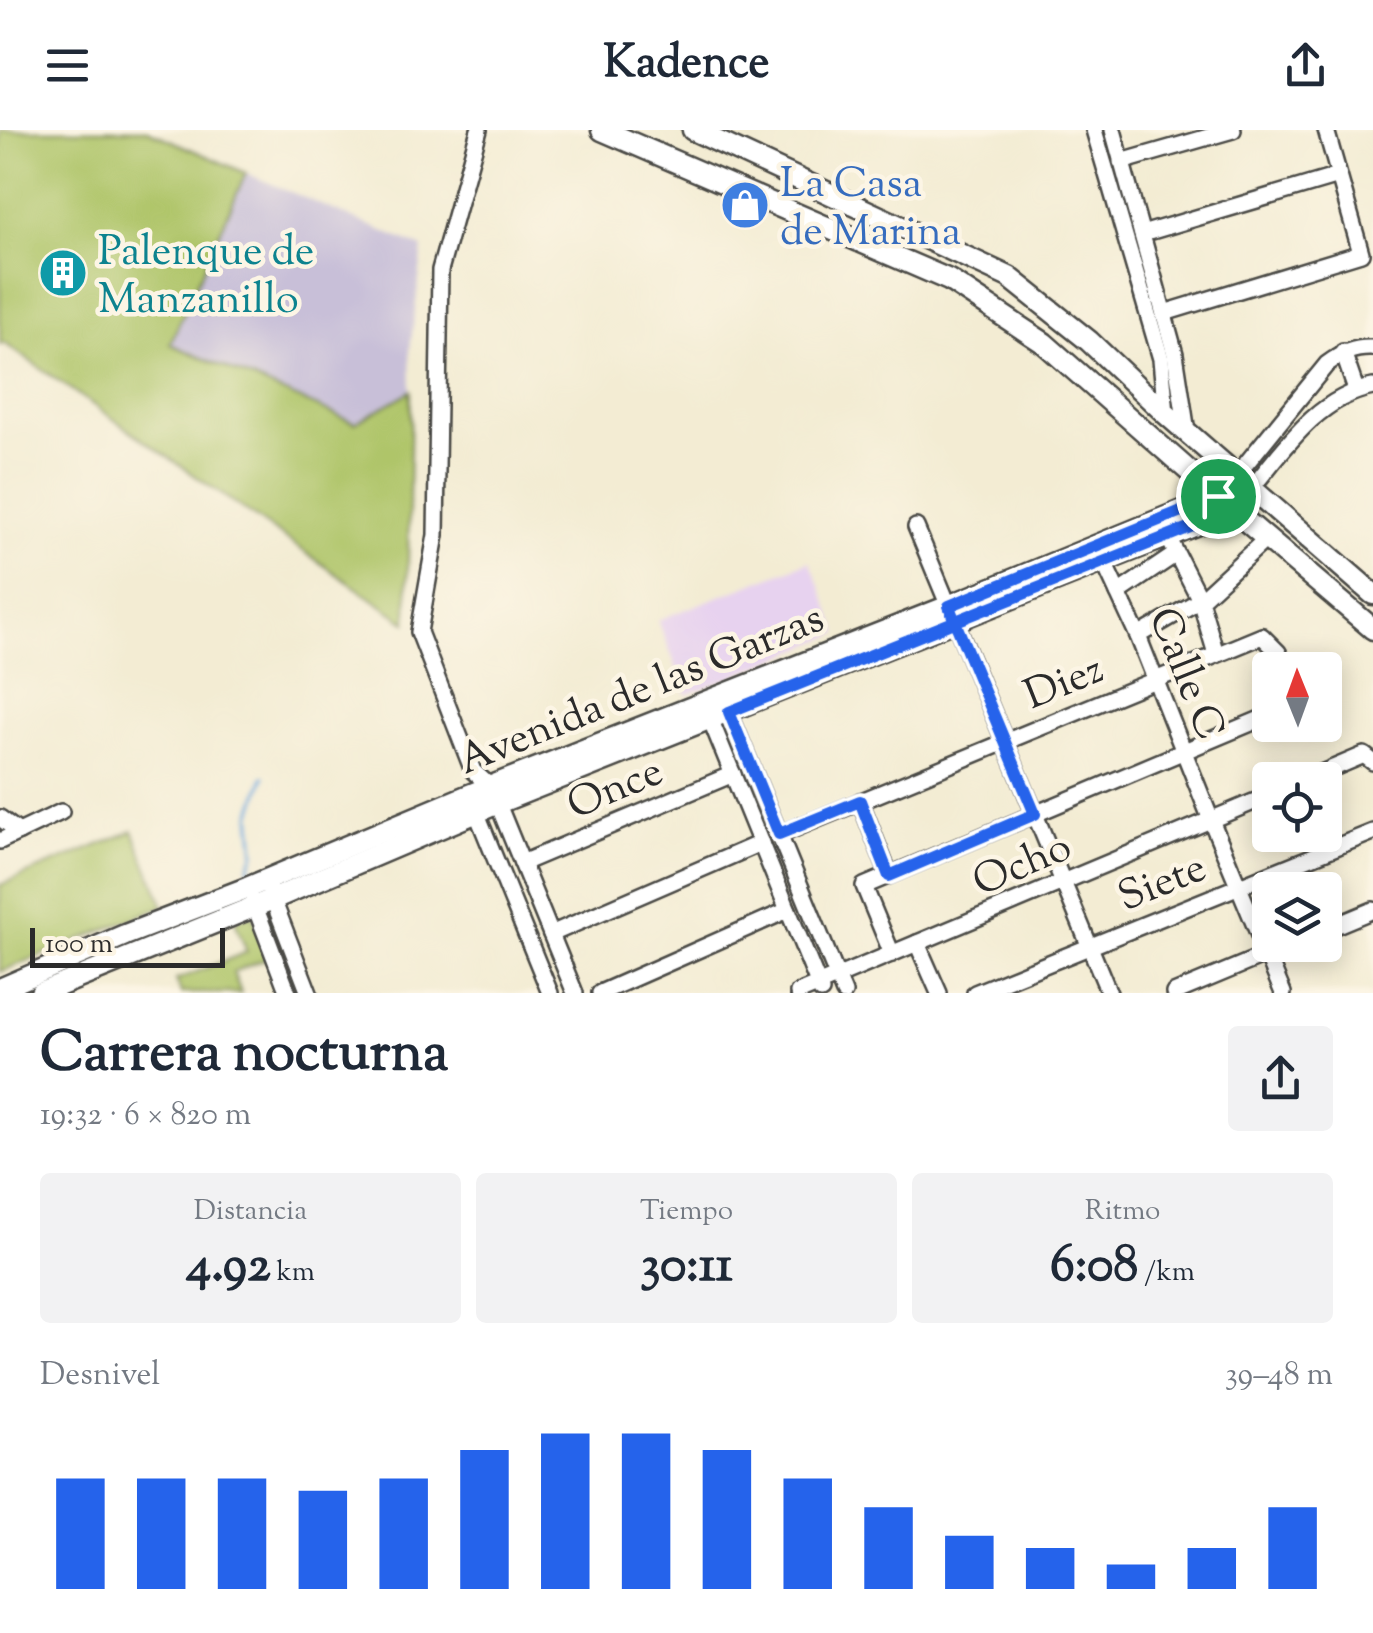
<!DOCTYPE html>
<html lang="es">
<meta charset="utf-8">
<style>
body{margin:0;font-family:"Sorts Mill Goudy",serif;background:#f2f2f3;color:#1f2937;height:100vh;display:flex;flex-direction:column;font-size:38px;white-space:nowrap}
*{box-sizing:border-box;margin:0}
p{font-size:32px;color:#747a83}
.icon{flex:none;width:55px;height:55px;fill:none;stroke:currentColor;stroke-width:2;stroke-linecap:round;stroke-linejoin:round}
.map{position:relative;height:863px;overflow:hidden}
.side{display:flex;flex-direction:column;background:#fff;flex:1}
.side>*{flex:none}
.needle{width:65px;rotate:359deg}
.buttons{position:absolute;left:1252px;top:522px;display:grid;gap:20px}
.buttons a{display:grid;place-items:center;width:90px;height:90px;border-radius:10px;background:#fff;box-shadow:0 5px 25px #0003;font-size:50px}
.scale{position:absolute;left:30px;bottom:25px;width:195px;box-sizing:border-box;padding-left:10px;border:5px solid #2b2b2b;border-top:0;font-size:28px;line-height:35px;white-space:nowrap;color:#2b2b2b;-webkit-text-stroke:8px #fcf5e5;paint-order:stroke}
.pin{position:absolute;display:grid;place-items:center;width:85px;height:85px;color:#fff;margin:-42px;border:5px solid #fff;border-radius:50%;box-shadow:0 2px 10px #0007}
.round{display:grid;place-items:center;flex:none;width:105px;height:105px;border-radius:10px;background:#f2f2f3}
.head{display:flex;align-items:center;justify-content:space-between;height:170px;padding:0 40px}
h1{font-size:55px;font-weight:800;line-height:75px}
.metrics{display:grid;grid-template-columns:repeat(3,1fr);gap:15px;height:170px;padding:10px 40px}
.metrics div{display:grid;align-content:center;border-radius:10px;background:#f2f2f3;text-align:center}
.metrics b{font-size:50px;font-weight:800}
.metrics small{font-size:28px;font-weight:400}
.metrics p{font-size:28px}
.chart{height:280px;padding:20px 40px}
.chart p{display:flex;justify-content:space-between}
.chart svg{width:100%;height:180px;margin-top:10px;stroke:#2563eb;stroke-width:6}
header{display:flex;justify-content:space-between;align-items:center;height:130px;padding:0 40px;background:#fff;font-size:45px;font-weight:800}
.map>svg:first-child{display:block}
.built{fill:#e7d2ef}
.industrial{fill:#c8bfd8}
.green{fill:#afc569;stroke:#6d784a;stroke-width:2.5}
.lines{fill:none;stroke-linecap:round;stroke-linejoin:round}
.stream{stroke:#6ba7dc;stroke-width:4}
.minor-casing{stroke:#494844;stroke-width:20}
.major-casing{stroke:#494844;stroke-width:25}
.minor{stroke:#fff;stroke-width:15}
.major{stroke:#fff;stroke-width:20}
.route-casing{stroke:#fff;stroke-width:20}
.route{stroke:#2563eb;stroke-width:12}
.labels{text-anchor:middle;stroke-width:9;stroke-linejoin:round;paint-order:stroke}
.shop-label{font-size:42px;fill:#366cbe;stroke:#fcf5e5;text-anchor:start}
.culture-label{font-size:42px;fill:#0d838f;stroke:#fcf5e5;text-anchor:start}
.street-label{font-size:42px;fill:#2b2b2b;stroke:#fcf5e5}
</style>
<header><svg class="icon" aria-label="menu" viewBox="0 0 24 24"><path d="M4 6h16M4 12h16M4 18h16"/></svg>Kadence<svg class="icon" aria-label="share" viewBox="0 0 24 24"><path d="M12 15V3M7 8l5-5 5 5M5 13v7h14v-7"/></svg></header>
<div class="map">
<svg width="1373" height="863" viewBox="0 0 1373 863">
<rect width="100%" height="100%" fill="#fcf5e5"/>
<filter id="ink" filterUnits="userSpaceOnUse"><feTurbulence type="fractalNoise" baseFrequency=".01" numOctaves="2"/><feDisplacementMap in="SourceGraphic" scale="20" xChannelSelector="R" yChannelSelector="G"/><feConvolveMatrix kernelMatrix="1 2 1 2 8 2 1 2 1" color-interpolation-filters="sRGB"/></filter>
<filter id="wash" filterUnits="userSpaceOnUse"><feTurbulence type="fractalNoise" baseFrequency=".0048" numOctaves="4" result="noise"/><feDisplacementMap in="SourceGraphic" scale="40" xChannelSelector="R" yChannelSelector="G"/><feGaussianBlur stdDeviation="2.25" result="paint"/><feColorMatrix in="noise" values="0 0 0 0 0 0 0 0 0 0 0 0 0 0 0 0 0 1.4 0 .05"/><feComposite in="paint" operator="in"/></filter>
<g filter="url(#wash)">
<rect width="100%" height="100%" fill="#f3ecd3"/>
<!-- built -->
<path class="built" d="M810,431l29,72 -152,62 -29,-75z"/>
<!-- industrial -->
<path class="industrial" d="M246,43l177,75 -13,101 1,42 -56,32 -185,-79z"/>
<!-- green -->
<g class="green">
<path d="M0,0h147l99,43 -76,171 185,79 56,-32 -4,232 -403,-280 -4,2z"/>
<path d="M133,701l31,75 -164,66v-87z"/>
<path d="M252,784l18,43 -37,15 8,21h-60l-5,-13 71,-28 -12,-31z"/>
</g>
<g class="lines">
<!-- stream -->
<g class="stream">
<path d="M251,743l-2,-6 6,-14 -4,-38 13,-38"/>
<path d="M265,780l32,83"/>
</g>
</g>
</g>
<g filter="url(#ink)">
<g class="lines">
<!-- minor casing -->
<g class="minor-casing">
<g id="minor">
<path d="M479,0l-39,140 -4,265 -17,97 54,139 18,16 84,206"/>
<path d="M1094,0l67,229 5,55"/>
<path d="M1113,0l62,224 12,78"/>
<path d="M1121,32l112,-32"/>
<path d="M1142,104l196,-58"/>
<path d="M1164,183l197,-60 -35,-123"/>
<path d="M1343,222l13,38"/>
<path d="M1236,346l91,-112c15,-11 27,-17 46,-16"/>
<path d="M1251,359c33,-40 67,-92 122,-102"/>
<path d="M916,397l193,466"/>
<path d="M1167,405l33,65 16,54"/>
<path d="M1100,424l38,82 73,184 72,173"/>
<path d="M1118,463l58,-39"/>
<path d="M1138,506l62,-36 67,-62"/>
<path d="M726,575l118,288"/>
<path d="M707,581l114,280"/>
<path d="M1305,650l59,-25 9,7"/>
<path d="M860,671l29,74"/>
<path d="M473,674l77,189"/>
<path d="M0,688l19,14"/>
<path d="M779,705l483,-199 16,16 10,18"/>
<path d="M0,711l61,-29"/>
<path d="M522,733l211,-89"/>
<path d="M269,759l40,104"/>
<path d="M253,771l35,92"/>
<path d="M1325,800l48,-20"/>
<path d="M551,804l210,-91"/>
<path d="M917,813l22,50"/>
<path d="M892,824l-28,-68 406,-171"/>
<path d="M600,863l188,-83"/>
<path d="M798,863l472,-198"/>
<path d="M975,863l398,-161"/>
<path d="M1174,863l115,-48"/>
</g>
</g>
<!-- major casing -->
<g class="major-casing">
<g id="major">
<path d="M602,0l347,150 95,63 189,167 140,119"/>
<path d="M693,0l316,147 80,64 77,73 207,180"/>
<path d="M0,859l125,-54 122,-47 222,-93 480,-189 269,-110 18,-20"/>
<path d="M41,863l232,-94 225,-96 735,-293 18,-21"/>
</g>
</g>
<!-- minor -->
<use href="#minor" class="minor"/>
<!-- major -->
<use href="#major" class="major"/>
</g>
</g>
<g class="lines" filter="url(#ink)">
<!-- route casing -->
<g class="route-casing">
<path id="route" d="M1218,366l-269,110 6,16 80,192 -146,62 -29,-75 -81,33 -50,-122 504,-202 18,-21 -15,-13 -18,20"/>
</g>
<!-- route -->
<use href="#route" class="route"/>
</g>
<!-- icons -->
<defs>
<g id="shop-disc" transform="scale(2.5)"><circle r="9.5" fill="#3f7fe0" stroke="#fcf5e5"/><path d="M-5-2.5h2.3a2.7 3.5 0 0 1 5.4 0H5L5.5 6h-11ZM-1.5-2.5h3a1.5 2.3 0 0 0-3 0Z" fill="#fff"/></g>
<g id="building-disc" transform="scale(2.5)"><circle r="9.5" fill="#0f9aa8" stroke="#fcf5e5"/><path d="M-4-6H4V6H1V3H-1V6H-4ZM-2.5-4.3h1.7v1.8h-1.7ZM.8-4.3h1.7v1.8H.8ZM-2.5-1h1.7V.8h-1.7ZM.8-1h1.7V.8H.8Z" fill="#fff"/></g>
</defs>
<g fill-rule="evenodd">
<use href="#shop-disc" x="745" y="75"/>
<use href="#building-disc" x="63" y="143"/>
</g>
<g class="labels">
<!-- shop labels -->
<g class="shop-label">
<text x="780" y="66">La Casa<tspan x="780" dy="48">de Marina</tspan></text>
</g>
<!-- culture labels -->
<g class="culture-label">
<text x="98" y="134">Palenque de<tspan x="98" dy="48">Manzanillo</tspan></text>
</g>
<!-- street labels -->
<g class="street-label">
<text transform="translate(1189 543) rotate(68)" y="15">Calle C</text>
<text transform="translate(1063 550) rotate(-22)" y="15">Diez</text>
<text transform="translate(640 557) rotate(-22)" y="15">Avenida de las Garzas</text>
<text transform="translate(614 656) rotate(-23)" y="15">Once</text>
<text transform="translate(1021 732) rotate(-23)" y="15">Ocho</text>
<text transform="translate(1161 750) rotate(-22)" y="15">Siete</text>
</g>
</g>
</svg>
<div class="buttons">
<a><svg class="needle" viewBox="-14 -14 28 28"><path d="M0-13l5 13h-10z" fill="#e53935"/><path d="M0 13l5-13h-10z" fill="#747a83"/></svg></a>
<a><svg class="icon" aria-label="locate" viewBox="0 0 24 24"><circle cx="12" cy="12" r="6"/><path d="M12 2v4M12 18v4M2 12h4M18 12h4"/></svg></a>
<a><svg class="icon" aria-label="layers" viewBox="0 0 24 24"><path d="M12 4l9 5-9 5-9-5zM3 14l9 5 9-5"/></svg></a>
</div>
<div class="scale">100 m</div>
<div class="pin" style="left:1218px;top:366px;background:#1e9e55"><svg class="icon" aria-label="arrive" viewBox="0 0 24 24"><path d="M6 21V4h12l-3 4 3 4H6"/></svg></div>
</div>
<section class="side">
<div class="head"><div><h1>Carrera nocturna</h1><p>19:32 · 6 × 820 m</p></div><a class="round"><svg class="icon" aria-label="share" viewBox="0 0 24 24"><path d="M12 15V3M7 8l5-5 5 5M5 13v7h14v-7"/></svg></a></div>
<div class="metrics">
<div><p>Distancia</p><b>4.92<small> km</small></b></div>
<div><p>Tiempo</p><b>30:11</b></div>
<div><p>Ritmo</p><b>6:08<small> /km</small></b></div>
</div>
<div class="chart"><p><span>Desnivel</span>39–48 m</p>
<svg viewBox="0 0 160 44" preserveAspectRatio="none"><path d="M5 44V17M15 44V17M25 44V17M35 44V20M45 44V17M55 44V10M65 44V6M75 44V6M85 44V10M95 44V17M105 44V24M115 44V31M125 44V34M135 44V38M145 44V34M155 44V24"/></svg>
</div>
</section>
